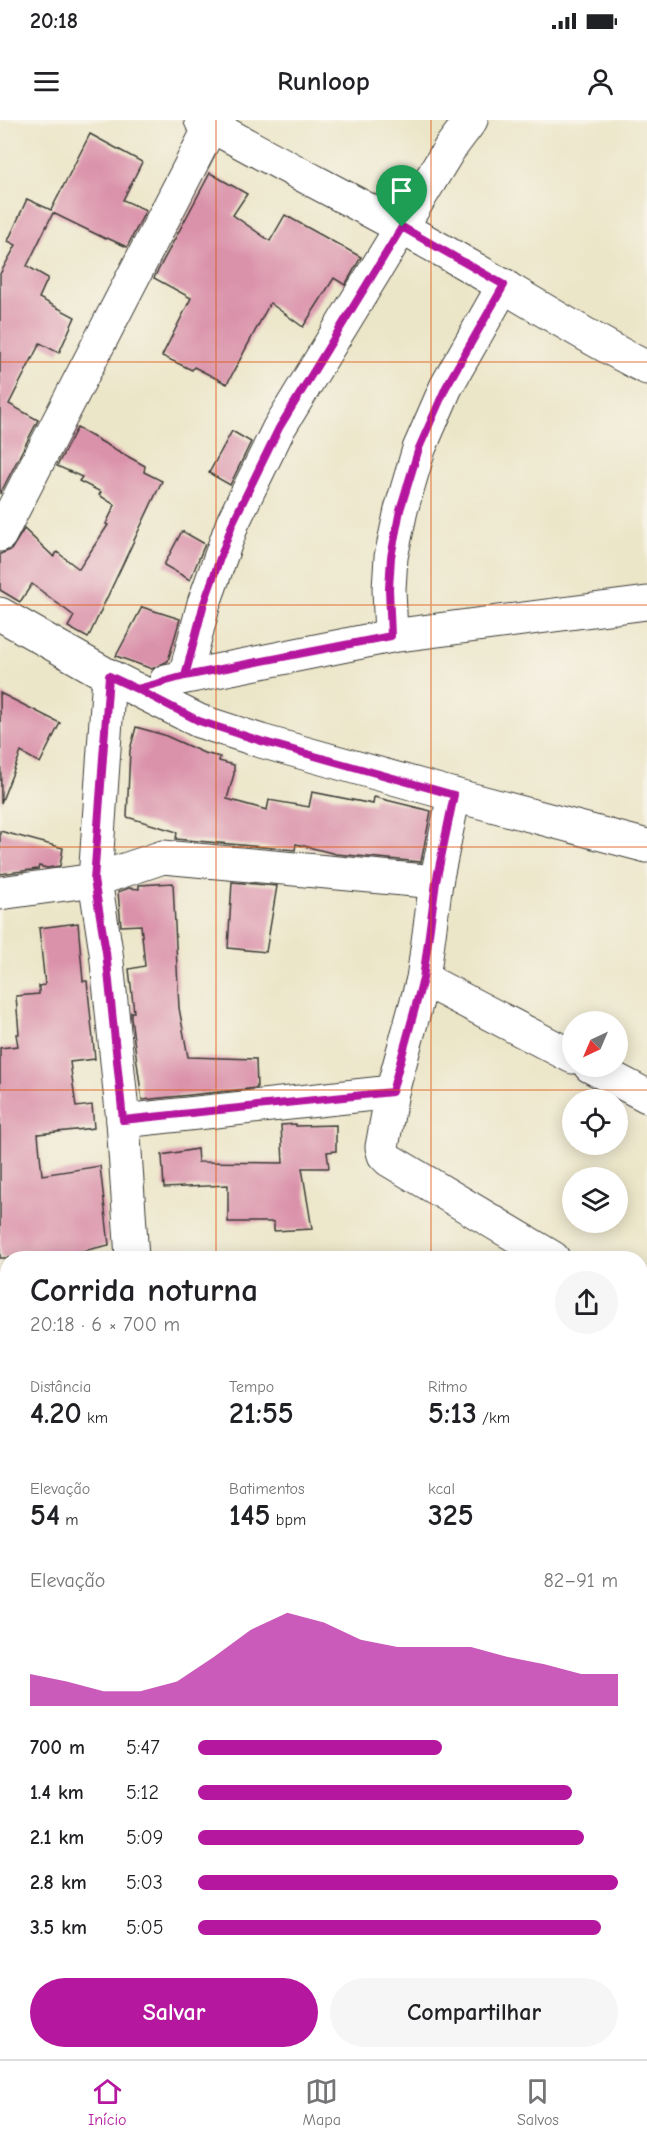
<!DOCTYPE html>
<html lang="pt">
<meta charset="utf-8">
<style>
body{margin:0;font-family:"Comic Neue",sans-serif;background:#f6f6f6;color:#202124;height:100vh;display:flex;flex-direction:column;font-size:22px;white-space:nowrap}
*{box-sizing:border-box;margin:0}
p{font-size:20px;color:#757577}
.icon{flex:none;width:33px;height:33px;fill:none;stroke:currentColor;stroke-width:2;stroke-linecap:round;stroke-linejoin:round}
.map{position:relative;flex:1;overflow:hidden}
.sheet{position:absolute;left:0px;top:1131px;width:648px;height:808px;display:flex;flex-direction:column;background:#fff;border-radius:24px 24px 0 0;box-shadow:0 3px 15px #0003}
.sheet>*{flex:none}
.needle{width:39px;rotate:224deg}
.controls{position:absolute;left:562px;top:891px;display:grid;gap:12px}
.controls a{display:grid;place-items:center;width:66px;height:66px;border-radius:50%;background:#fff;box-shadow:0 3px 15px #0003;font-size:30px}
.pin{position:absolute;display:grid;place-items:center;width:51px;height:51px;color:#fff;margin:-62px -26px;border-radius:50% 50% 50% 0;rotate:-45deg;box-shadow:0 0 6px #0007}
.pin .icon{rotate:45deg}
.round{display:grid;place-items:center;flex:none;width:63px;height:63px;border-radius:32px;background:#f6f6f6}
.overview{display:flex;align-items:center;justify-content:space-between;height:102px;padding:0 30px}
h1{font-size:33px;font-weight:700;line-height:45px}
.metrics{display:grid;grid-template-columns:repeat(3,1fr);gap:9px;height:102px;padding:6px 30px}
.metrics div{display:grid;align-content:center}
.metrics b{font-size:30px;font-weight:700}
.metrics small{font-size:16px;font-weight:400}
.metrics p{font-size:16px}
.chart{height:168px;padding:12px 30px}
.chart p{display:flex;justify-content:space-between}
.chart svg{width:100%;height:108px;margin-top:6px;fill:#b5179e;opacity:.7}
.primary-button{display:flex;gap:12px;margin-top:auto;padding:12px 30px}
.primary-button a{flex:1;height:69px;border-radius:36px;background:#b5179e;color:#fff;font-size:24px;font-weight:700;line-height:69px;text-align:center}
.primary-button a+a{background:#f6f6f6;color:#202124}
ul{padding:0 30px;list-style:none;font-size:20px}
li{display:grid;grid-template-columns:96px 72px 1fr;align-items:center;height:45px}
li i{height:15px;border-radius:8px;background:#b5179e}
.status{display:flex;justify-content:space-between;align-items:center;height:42px;padding:0 30px;background:#fff;direction:ltr}
.status svg{height:16px;fill:currentColor}
header{display:flex;justify-content:space-between;align-items:center;height:78px;padding:0 30px;background:#fff;font-size:27px;font-weight:700}
.menu{display:flex;justify-content:space-around;align-items:center;height:84px;border-top:2px solid #e0e0e0;background:#fff;font-size:16px;color:#757577}
.menu a{display:grid;justify-items:center;gap:3px}
.menu .on{color:#b5179e}
.map>svg:first-child{display:block}
.building{fill:#da92aa}
.lines{fill:none;stroke-linecap:round;stroke-linejoin:round}
.minor-casing{stroke:#3b3a36;stroke-width:35}
.minor{stroke:#fff;stroke-width:33}
.route-casing{stroke:#fff;stroke-width:12}
.route{stroke:#b5179e;stroke-width:8}
.grid{fill:none;stroke:#de560d;stroke-width:1.5;stroke-opacity:0.55}
</style>
<div class="status"><b>20:18</b><svg viewBox="0 0 49 12"><path d="M0 12V9h3v3zM5 12V6h3v6zM10 12V3h3v9zM15 12V0h3v12zM26 1h20v11H26zM47 4h2v5h-2z"/></svg></div>
<header><svg class="icon" aria-label="menu" viewBox="0 0 24 24"><path d="M4 6h16M4 12h16M4 18h16"/></svg>Runloop<svg class="icon" aria-label="person" viewBox="0 0 24 24"><circle cx="12" cy="8" r="4"/><path d="M4 21q1-7 8-7t8 7"/></svg></header>
<div class="map">
<svg width="647" height="1939" viewBox="0 0 647 1939">
<rect width="100%" height="100%" fill="#f7f3e8"/>
<filter id="ink" filterUnits="userSpaceOnUse"><feTurbulence type="fractalNoise" baseFrequency=".0167" numOctaves="2"/><feDisplacementMap in="SourceGraphic" scale="12" xChannelSelector="R" yChannelSelector="G"/><feConvolveMatrix kernelMatrix="1 2 1 2 8 2 1 2 1" color-interpolation-filters="sRGB"/></filter>
<filter id="wash" filterUnits="userSpaceOnUse"><feTurbulence type="fractalNoise" baseFrequency=".008" numOctaves="4" result="noise"/><feDisplacementMap in="SourceGraphic" scale="24" xChannelSelector="R" yChannelSelector="G"/><feGaussianBlur stdDeviation="1.35" result="paint"/><feColorMatrix in="noise" values="0 0 0 0 0 0 0 0 0 0 0 0 0 0 0 0 0 1.4 0 .05"/><feComposite in="paint" operator="in"/></filter>
<g filter="url(#wash)">
<rect width="100%" height="100%" fill="#ece6c9"/>
<g id="blocks">
<!-- building -->
<g class="building">
<path d="M90,14l52,28 -19,38 23,10 -19,37 -20,-9 -1,1 -53,-26 -26,53 21,12 -9,20 36,19 -16,36 -19,-10 -31,61 29,16 -38,74v-220l16,-29 -8,-4 19,-42 24,11z"/>
<path d="M210,53l37,21 -14,21 37,26 15,-26 76,42 -16,28 -11,-7 -31,49 -33,-24 -43,81 -33,-17 -2,3 -30,-14 29,-58 -37,-20z"/>
<path d="M77,308l68,38 -1,6 18,9 -74,157 -20,-11 6,-11 -42,-32 -12,18 -20,-12v-36l11,-4 13,-21 30,28 3,-5 22,17 29,-44 -2,-1 9,-19 -16,-10 2,-3 -22,-11 3,-4 -25,-11z"/>
<path d="M232,311l19,11 -21,43 -21,-12z"/>
<path d="M182,411l23,13 -15,36 -26,-15z"/>
<path d="M142,487l38,12 -12,42 -16,8 -36,-13z"/>
<path d="M0,573l60,30 -20,40 -19,-11 -20,51z"/>
<path d="M136,607l28,8 40,18 16,4 -1,4 15,4v9l-7,25 40,11 2,-10 40,7 3,-15 61,12 1,-7 57,14 -10,51 -85,-8 -40,-10 -1,6 -119,-11 1,-7 -50,-15 3,-67z"/>
<path d="M0,711l63,17 -3,18 -13,2 -8,-2 -1,3 -38,5z"/>
<path d="M232,762l45,4 -11,66 -38,-4z"/>
<path d="M173,763l6,125 9,49 68,2 1,29 -115,12 -11,-83v-5h3l-5,-43 16,-3 -4,-41 -20,1 -3,-34 11,-4 10,1v-4z"/>
<path d="M78,803l5,58h4l8,78 -25,3 6,45 16,-2 2,23 -56,6 4,41 58,-9 9,79 -26,6 3,7h-86v-210l18,-2 -2,-12h3l-3,-38 23,-2v-8l6,-1 -6,-57z"/>
<path d="M296,1004v2l40,-1v26l-9,1 2,16h-27l10,61 -38,2v-9h-46v-37l-64,3 -2,-33 35,-6 1,13 85,1 -2,-38z"/>
</g>
</g>
</g>
<g filter="url(#ink)">
<use href="#blocks" fill-opacity="0" stroke="#3b3a36" stroke-width="1.5"/>
<g class="lines">
<!-- minor casing -->
<g class="minor-casing">
<g id="minor">
<path d="M201,0c78,44 159,84 237,128 70,39 138,84 209,120"/>
<path d="M0,415l214,-415"/>
<path d="M0,494l109,62 90,45 62,20 193,54 193,51"/>
<path d="M391,516l-2,-47 2,-32 10,-47 18,-61 27,-62 58,-102"/>
<path d="M109,556l-14,204 11,72 17,169 9,137"/>
<path d="M185,556l19,-73 29,-81 46,-94 171,-280 21,-28"/>
<path d="M166,561l225,-45 256,-33"/>
<path d="M454,675l-18,87 -13,97 -31,113 -10,55 2,8 5,5 164,98"/>
<path d="M0,773l95,-13 68,-23 273,25"/>
<path d="M423,859l150,78"/>
<path d="M590,946l57,30"/>
<path d="M123,1001l269,-29"/>
<path d="M640,1191l7,4"/>
<path d="M0,1325l8,-2"/>
<path d="M640,1587l7,5"/>
<path d="M640,1627l7,-8"/>
<path d="M640,1884l7,-10"/>
<path d="M609,1939l4,-7"/>
</g>
</g>
<!-- minor -->
<use href="#minor" class="minor"/>
</g>
</g>
<g class="lines" filter="url(#ink)">
<!-- route casing -->
<g class="route-casing">
<path id="route" d="M402,107l-123,201 -46,94 -29,81 -19,73 -48,13 -28,-13 -15,204 12,72 17,168 269,-28 31,-113 13,-97 18,-87 -193,-54 -62,-20 -62,-32 48,-13 206,-40 -2,-47 2,-32 9,-47 19,-62 27,-61 58,-102 -102,-58"/>
</g>
<!-- route -->
<use href="#route" class="route"/>
</g>
<!-- grid -->
<path class="grid" d="M216,0v1138M431,0v1138M0,242h647M0,485h647M0,727h647M0,970h647M0,1212h8M640,1212h7M0,1454h8M640,1454h7M0,1697h8M640,1697h7M216,1932v7M431,1932v7"/>
</svg>
<div class="controls">
<a><svg class="needle" viewBox="-14 -14 28 28"><path d="M0-13l5 13h-10z" fill="#e53935"/><path d="M0 13l5-13h-10z" fill="#757577"/></svg></a>
<a><svg class="icon" aria-label="locate" viewBox="0 0 24 24"><circle cx="12" cy="12" r="6"/><path d="M12 2v4M12 18v4M2 12h4M18 12h4"/></svg></a>
<a><svg class="icon" aria-label="layers" viewBox="0 0 24 24"><path d="M12 4l9 5-9 5-9-5zM3 14l9 5 9-5"/></svg></a>
</div>
<div class="pin" style="left:402px;top:107px;background:#1e9e55"><svg class="icon" aria-label="arrive" viewBox="0 0 24 24"><path d="M6 21V4h12l-3 4 3 4H6"/></svg></div>
<section class="sheet">
<div class="overview"><div><h1>Corrida noturna</h1><p>20:18 · 6 × 700 m</p></div><a class="round"><svg class="icon" aria-label="share" viewBox="0 0 24 24"><path d="M12 15V3M7 8l5-5 5 5M5 13v7h14v-7"/></svg></a></div>
<div class="metrics">
<div><p>Distância</p><b>4.20<small> km</small></b></div>
<div><p>Tempo</p><b>21:55</b></div>
<div><p>Ritmo</p><b>5:13<small> /km</small></b></div>
</div>
<div class="metrics">
<div><p>Elevação</p><b>54<small> m</small></b></div>
<div><p>Batimentos</p><b>145<small> bpm</small></b></div>
<div><p>kcal</p><b>325</b></div>
</div>
<div class="chart"><p><span>Elevação</span>82–91 m</p>
<svg viewBox="0 0 160 44" preserveAspectRatio="none"><path d="M0 44V31L10 34L20 38L30 38L40 34L50 24L60 13L70 6L80 10L90 17L100 20L110 20L120 20L130 24L140 27L150 31L160 31V44z"/></svg>
</div>
<ul>
<li><b>700 m</b>5:47<i style="width:58%"></i></li>
<li><b>1.4 km</b>5:12<i style="width:89%"></i></li>
<li><b>2.1 km</b>5:09<i style="width:92%"></i></li>
<li><b>2.8 km</b>5:03<i style="width:100%"></i></li>
<li><b>3.5 km</b>5:05<i style="width:96%"></i></li>
</ul>
<div class="primary-button"><a>Salvar</a><a>Compartilhar</a></div>
</section>
</div>
<nav class="menu">
<a class="on"><svg class="icon" aria-label="home" viewBox="0 0 24 24"><path d="M3 11l9-7 9 7M6 9v11h12V9"/></svg>Início</a>
<a><svg class="icon" aria-label="map" viewBox="0 0 24 24"><path d="M3 6l6-2 6 2 6-2v14l-6 2-6-2-6 2zM9 4v14M15 6v14"/></svg>Mapa</a>
<a><svg class="icon" aria-label="saved" viewBox="0 0 24 24"><path d="M7 4h10v16l-5-4-5 4z"/></svg>Salvos</a>
</nav>
